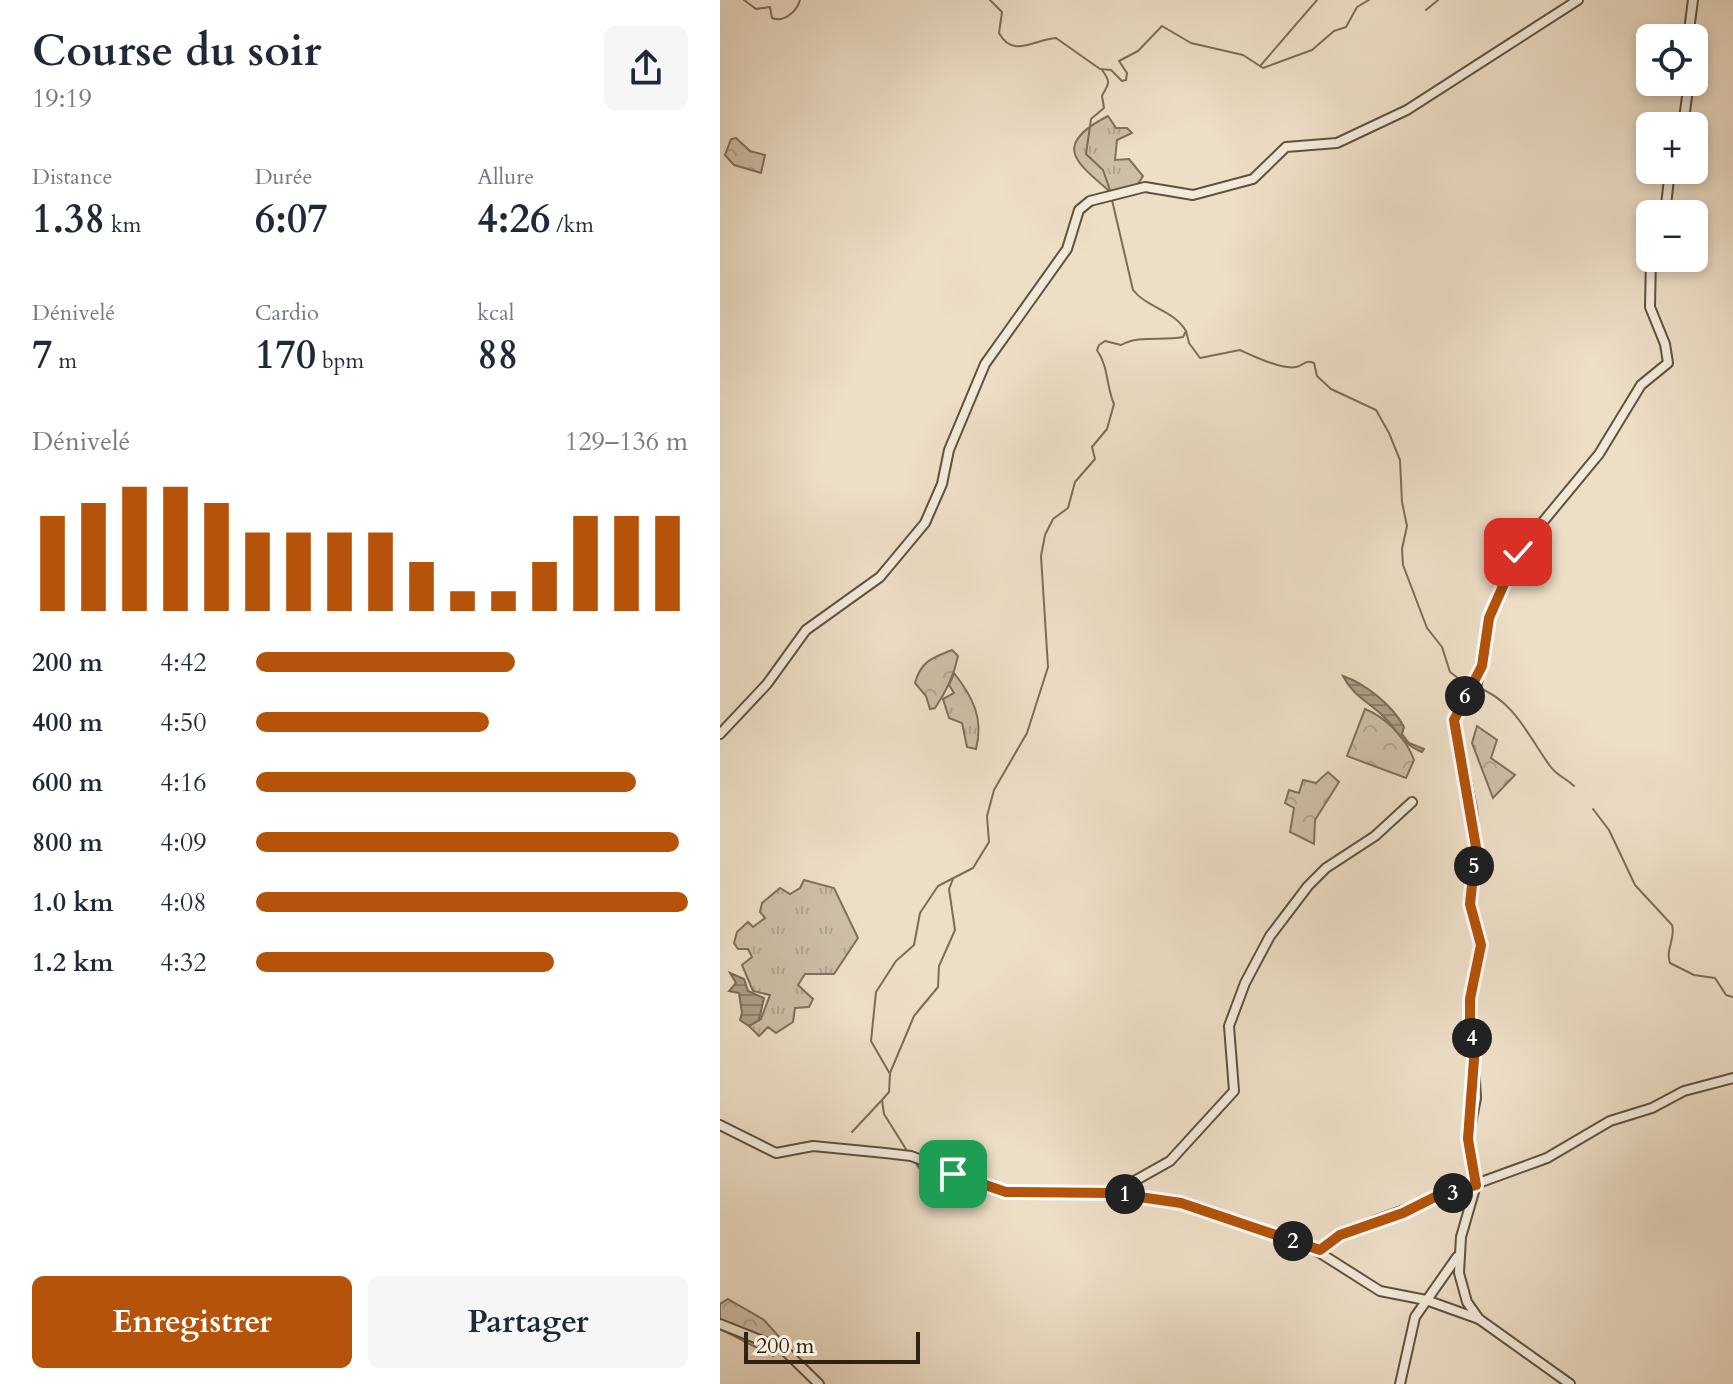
<!DOCTYPE html>
<html lang="fr">
<meta charset="utf-8">
<style>
body{margin:0;font-family:Cardo,serif;background:#f6f6f7;color:#1f2937;height:100vh;display:flex;flex-direction:column;font-size:30px;white-space:nowrap}
*{box-sizing:border-box;margin:0}
p{font-size:26px;color:#747a83}
.icon{flex:none;width:44px;height:44px;fill:none;stroke:currentColor;stroke-width:2;stroke-linecap:round;stroke-linejoin:round}
.map{position:relative;flex:1;overflow:hidden}
.details{display:flex;flex-direction:column;background:#fff;width:720px}
.details>*{flex:none}
.controls{position:absolute;left:916px;top:24px;display:grid;gap:16px}
.controls a{display:grid;place-items:center;width:72px;height:72px;border-radius:12px;background:#fff;box-shadow:0 4px 12px #0003;font-size:40px}
.scale{position:absolute;left:24px;bottom:20px;width:176px;box-sizing:border-box;padding-left:8px;border:4px solid #312311;border-top:0;font-size:22px;line-height:28px;white-space:nowrap;color:#312311;-webkit-text-stroke:6px #f3eada;paint-order:stroke}
.pin{position:absolute;display:grid;place-items:center;width:68px;height:68px;color:#fff;margin:-34px;border-radius:16px;box-shadow:0 4px 12px #0006}
.km{position:absolute;width:40px;height:40px;margin:-20px;border-radius:50%;background:#222;color:#fff;font-size:22px;line-height:40px;text-align:center}
.round{display:grid;place-items:center;flex:none;width:84px;height:84px;border-radius:12px;background:#f6f6f7}
.headline{display:flex;align-items:center;justify-content:space-between;height:136px;padding:0 32px}
h1{font-size:44px;font-weight:700;line-height:60px}
.metrics{display:grid;grid-template-columns:repeat(3,1fr);gap:12px;height:136px;padding:8px 32px}
.metrics div{display:grid;align-content:center}
.metrics b{font-size:40px;font-weight:700}
.metrics small{font-size:22px;font-weight:400}
.metrics p{font-size:22px}
.chart{height:224px;padding:16px 32px}
.chart p{display:flex;justify-content:space-between}
.chart svg{width:100%;height:144px;margin-top:8px;stroke:#b45309;stroke-width:6}
.cta{display:flex;gap:16px;margin-top:auto;padding:16px 32px}
.cta a{flex:1;height:92px;border-radius:12px;background:#b45309;color:#fff;font-size:32px;font-weight:700;line-height:92px;text-align:center}
.cta a+a{background:#f6f6f7;color:#1f2937}
ul{padding:0 32px;list-style:none;font-size:26px}
li{display:grid;grid-template-columns:128px 96px 1fr;align-items:center;height:60px}
li i{height:20px;border-radius:10px;background:#b45309}
main{display:flex;flex:1;min-height:0}
.map>svg:first-child{display:block}
.grass{fill:url(#grass-tufts);stroke:#7f705c;stroke-width:2}
.forest{fill:url(#forest-crowns);stroke:#7f705c;stroke-width:2}
.water{fill:url(#water-rules);stroke:#7b6d58;stroke-width:2}
.lines{fill:none;stroke-linecap:round;stroke-linejoin:round}
.stream{stroke:#7b6d58;stroke-width:2}
.minor-casing{stroke:#60523e;stroke-width:12}
.minor{stroke:#f3eada;stroke-width:8}
.route-casing{stroke:#fff;stroke-width:16}
.route{stroke:#b45309;stroke-width:10}
</style>
<main>
<section class="details">
<div class="headline"><div><h1>Course du soir</h1><p>19:19</p></div><a class="round"><svg class="icon" aria-label="share" viewBox="0 0 24 24"><path d="M12 15V3M7 8l5-5 5 5M5 13v7h14v-7"/></svg></a></div>
<div class="metrics">
<div><p>Distance</p><b>1.38<small> km</small></b></div>
<div><p>Durée</p><b>6:07</b></div>
<div><p>Allure</p><b>4:26<small> /km</small></b></div>
</div>
<div class="metrics">
<div><p>Dénivelé</p><b>7<small> m</small></b></div>
<div><p>Cardio</p><b>170<small> bpm</small></b></div>
<div><p>kcal</p><b>88</b></div>
</div>
<div class="chart"><p><span>Dénivelé</span>129–136 m</p>
<svg viewBox="0 0 160 44" preserveAspectRatio="none"><path d="M5 44V15M15 44V11M25 44V6M35 44V6M45 44V11M55 44V20M65 44V20M75 44V20M85 44V20M95 44V29M105 44V38M115 44V38M125 44V29M135 44V15M145 44V15M155 44V15"/></svg>
</div>
<ul>
<li><b>200 m</b>4:42<i style="width:60%"></i></li>
<li><b>400 m</b>4:50<i style="width:54%"></i></li>
<li><b>600 m</b>4:16<i style="width:88%"></i></li>
<li><b>800 m</b>4:09<i style="width:98%"></i></li>
<li><b>1.0 km</b>4:08<i style="width:100%"></i></li>
<li><b>1.2 km</b>4:32<i style="width:69%"></i></li>
</ul>
<div class="cta"><a>Enregistrer</a><a>Partager</a></div>
</section>
<div class="map">
<svg width="1013" height="1384" viewBox="0 0 1013 1384">
<defs>
<pattern id="grass-tufts" width="24" height="20" patternUnits="userSpaceOnUse" patternTransform="scale(2)"><rect width="24" height="20" fill="#cdbea7"/><path d="M3 7l-1-3M5 7V3M7 7l1-3M15 17l-1-3M17 17v-4M19 17l1-3" fill="none" stroke="#b0a38f"/></pattern>
<pattern id="forest-crowns" width="20" height="18" patternUnits="userSpaceOnUse" patternTransform="scale(2)"><rect width="20" height="18" fill="#cdbea7"/><path d="M2 6a3 3 0 1 1 6 0M12 15a3 3 0 1 1 6 0" fill="none" stroke="#b0a38f"/></pattern>
<pattern id="water-rules" width="6" height="5" patternUnits="userSpaceOnUse" patternTransform="scale(2)"><rect width="6" height="5" fill="#ad9e88"/><path d="M0 2.5h6" fill="none" stroke="#8d806e"/></pattern>
</defs>
<rect width="100%" height="100%" fill="#eddec6"/>
<filter id="stains"><feTurbulence type="fractalNoise" baseFrequency=".0025" numOctaves="4"/><feColorMatrix values="0 0 0 0 .2 0 0 0 0 .09 0 0 0 0 .02 0 0 0 .5 -.17"/></filter>
<radialGradient id="worn" r=".72"><stop offset=".6" stop-color="#630" stop-opacity="0"/><stop offset="1" stop-color="#630" stop-opacity=".3"/></radialGradient>
<!-- grass -->
<g class="grass">
<path d="M388,116l8,12h11l5,5 -15,7 -2,20 14,-1 14,17 -7,11 -21,9c-36,-32 -67,-49 -7,-80z"/>
<path d="M234,673c19,24 30,46 22,76l-9,-2 -5,-24 -13,-5 -6,-19 11,-6 -5,-8z"/>
<path d="M84,880l30,8 24,50 -24,36h-29l-7,11 15,14 -4,8 -14,1 -2,14 -17,11 -8,-6 -9,9 -10,-10 12,-7 9,-24 -17,-4 -11,-26 10,-8 -4,-8h-10l-4,-6 3,-11 11,-10 5,5 12,-9 -5,-6 2,-9 18,-15 10,6 10,-6z"/>
</g>
<!-- forest -->
<g class="forest">
<path d="M16,138l14,13 15,4 -4,18 -27,-8 -9,-10 6,-16z"/>
<path d="M232,650l6,6c-4,20 -12,36 -23,52l-5,1 -4,-13 -11,-13c6,-22 17,-25 37,-33z"/>
<path d="M645,709c22,9 41,29 49,51l-8,18 -59,-22z"/>
<path d="M757,726l20,14 -6,18 24,17 -22,23 -21,-55z"/>
<path d="M608,772l11,10 -24,38 -1,24 -24,-12 4,-24 -9,-5 4,-13 10,3 4,-13 13,3z"/>
<path d="M8,1299l36,21 19,21 -10,15 -53,-27v-25z"/>
</g>
<!-- water -->
<g class="water">
<path d="M623,676c23,8 50,30 61,51l-2,7 7,9 15,6 -2,3c-19,-7 -24,-21 -38,-35 -15,-15 -31,-21 -41,-41z"/>
<path d="M10,973l14,6 4,12 16,7 -5,22 -10,6 -9,-6 2,-7 -3,-20 -10,-2 7,-8z"/>
</g>
<g class="lines">
<!-- stream -->
<g class="stream">
<path d="M24,0l12,9 14,-2 2,11c12,5 25,-7 28,-18"/>
<path d="M270,0l12,12 -3,21c14,26 36,6 57,5l44,31 11,1 11,11 4,-1 1,-7 -8,-12 19,-10 24,-25 29,17 52,12 20,13 49,-18 22,-19 12,-4 11,-20 12,-7"/>
<path d="M706,10l12,-10"/>
<path d="M541,65l56,-65"/>
<path d="M382,70c10,13 6,14 0,26l2,12 -13,11 -5,35 17,16 8,23"/>
<path d="M466,331l3,12 11,15 40,-8c13,6 42,20 56,17 10,-2 8,-8 18,-4l3,13 14,13 45,21 13,23 11,27 2,42 5,24 -5,23 1,16 24,63 15,19 8,25 17,13"/>
<path d="M757,687c38,14 51,49 73,79 6,9 16,12 24,20"/>
<path d="M873,809l16,21 26,55 37,40c4,14 -7,24 -2,38l24,12 21,3 11,17 7,2"/>
<path d="M170,1073l24,-57 24,-29 1,-21 16,-36 -6,-41 4,-10"/>
<path d="M132,1132l29,-31"/>
<path d="M189,1154l-25,-40 -2,-14 7,-8 1,-18 -19,-33 5,-49 20,-31 18,-16 6,-32 18,-27 35,-18 16,-26 -2,-26 7,-26 33,-57 21,-66 -7,-111 4,-21 8,-16 15,-11 7,-26 20,-23 -3,-12 15,-18 7,-25c-8,-18 -5,-36 -17,-54l2,-5 6,-4 16,4c18,-10 40,-4 62,-8l3,-6c-12,-21 -39,-23 -53,-41l-21,-90"/>
<path d="M193,1159l22,32"/>
</g>
<!-- minor casing -->
<g class="minor-casing">
<g id="minor">
<path d="M968,38l5,-38"/>
<path d="M963,126l6,-44"/>
<path d="M945,214l5,-44"/>
<path d="M740,708l19,-38"/>
<path d="M0,734l47,-50 39,-54 74,-53 45,-54 17,-39 7,-34 36,-86 82,-115 12,-39 11,-9 55,-14 48,8 60,-16 33,-32 51,-4 70,-33 171,-110"/>
<path d="M751,1119v-34"/>
<path d="M0,1125l56,28 37,-7 72,7 26,3 95,36 106,1 69,10 128,43 71,45 46,9 53,19"/>
<path d="M393,1193l57,-32 64,-70 -5,-65 16,-43 25,-47 38,-50 18,-18 49,-32 37,-34"/>
<path d="M600,1250l20,-15 34,-14 173,-63 63,-37 42,-13 32,-17 49,-13"/>
<path d="M0,1324l63,25 36,35"/>
<path d="M680,1384l15,-67 42,-60"/>
<path d="M850,1384l-91,-65 -12,-17 -8,-29 2,-36 15,-52 -8,-46 8,-41 -6,-99 11,-54 -11,-41 6,-57 -4,-38 -18,-90 7,-12 13,-8 15,-81 29,-66 81,-98 42,-69 27,-22 -3,-19 -15,-37 1,-49"/>
</g>
</g>
<!-- minor -->
<use href="#minor" class="minor"/>
</g>
<g class="lines">
<!-- route casing -->
<g class="route-casing">
<path id="route" d="M233,1174l53,18 106,1 69,10 139,47 20,-15 63,-22 32,-16 41,-12 -8,-46 7,-93 -5,-11v-36l11,-54 -11,-41 6,-57 -22,-127 28,-54 7,-48 29,-66"/>
</g>
<!-- route -->
<use href="#route" class="route"/>
</g>
<rect width="100%" height="100%" filter="url(#stains)"/>
<rect width="100%" height="100%" fill="url(#worn)"/>
</svg>
<div class="controls">
<a><svg class="icon" aria-label="locate" viewBox="0 0 24 24"><circle cx="12" cy="12" r="6"/><path d="M12 2v4M12 18v4M2 12h4M18 12h4"/></svg></a>
<a>+</a>
<a>−</a>
</div>
<div class="scale">200 m</div>
<div class="pin" style="left:233px;top:1174px;background:#1e9e55"><svg class="icon" aria-label="arrive" viewBox="0 0 24 24"><path d="M6 21V4h12l-3 4 3 4H6"/></svg></div>
<div class="pin" style="left:798px;top:552px;background:#d93025"><svg class="icon" aria-label="check" viewBox="0 0 24 24"><path d="M5 12l5 5 9-10"/></svg></div>
<b class="km" style="left:405px;top:1194px">1</b>
<b class="km" style="left:573px;top:1241px">2</b>
<b class="km" style="left:733px;top:1193px">3</b>
<b class="km" style="left:752px;top:1038px">4</b>
<b class="km" style="left:754px;top:866px">5</b>
<b class="km" style="left:745px;top:696px">6</b>
</div>
</main>
